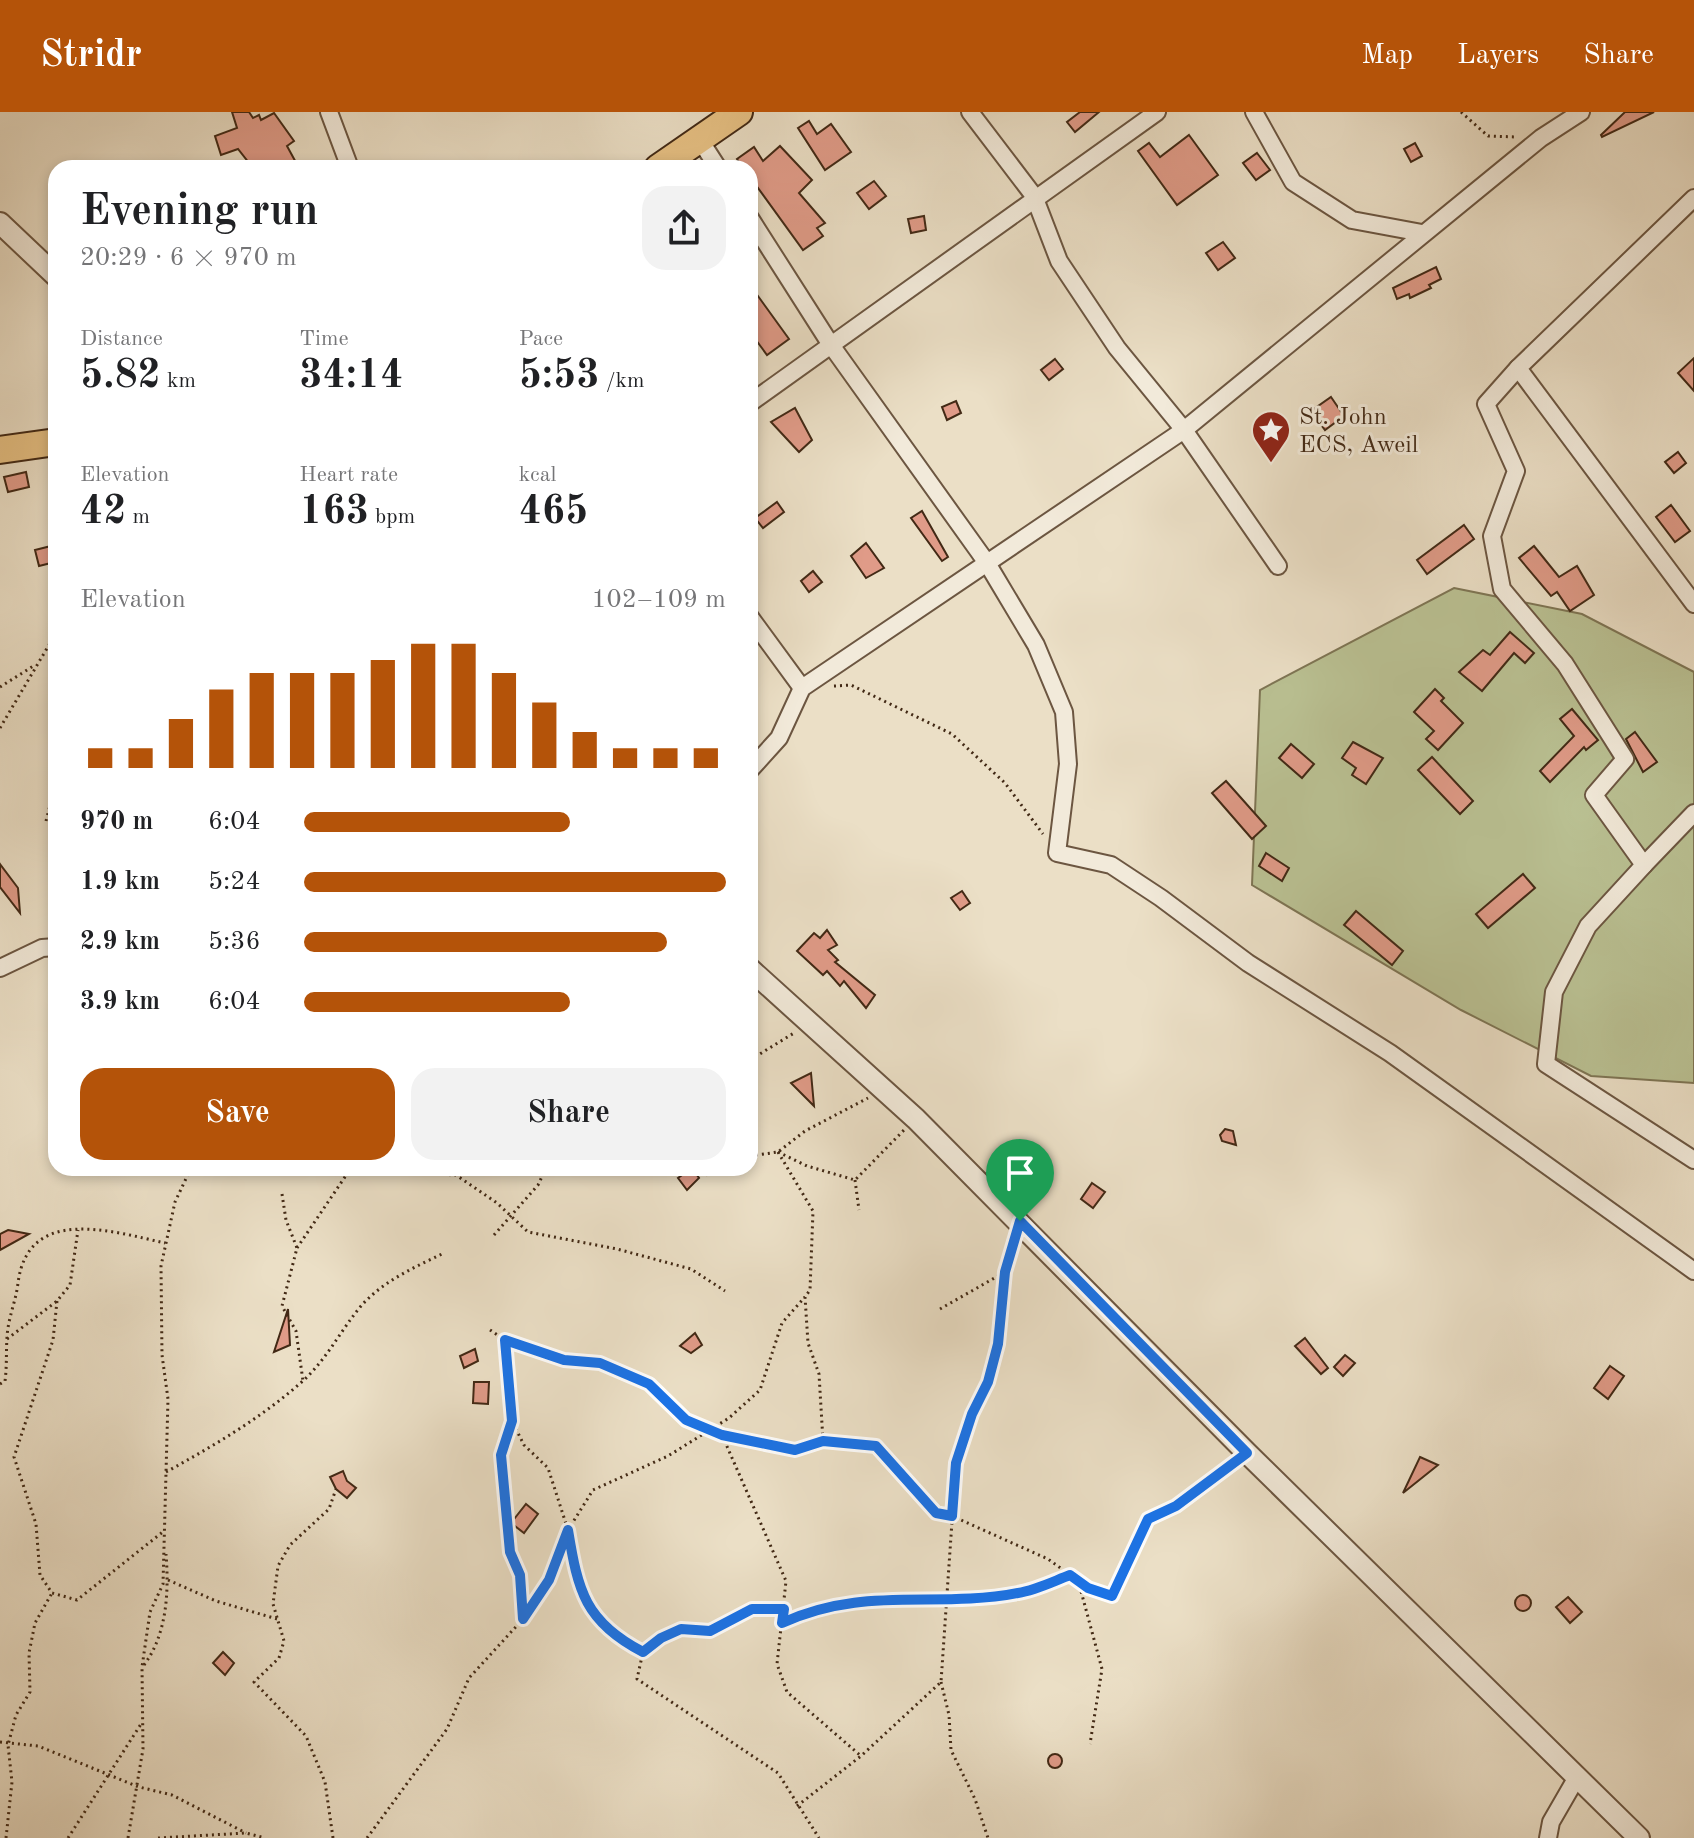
<!DOCTYPE html>
<meta charset="utf-8">
<style>
body{margin:0;font-family:"Old Standard TT",serif;background:#f2f2f2;color:#202124;height:100vh;display:flex;flex-direction:column;font-size:30px;white-space:nowrap}
*{box-sizing:border-box;margin:0}
p{font-size:26px;color:#757577}
.icon{flex:none;width:44px;height:44px;fill:none;stroke:currentColor;stroke-width:2;stroke-linecap:round;stroke-linejoin:round}
.map{position:relative;flex:1;overflow:hidden}
.side{position:absolute;left:48px;top:48px;width:710px;height:1016px;display:flex;flex-direction:column;background:#fff;border-radius:24px;box-shadow:0 4px 12px #0003}
.side>*{flex:none}
.pin{position:absolute;display:grid;place-items:center;width:68px;height:68px;color:#fff;margin:-82px -34px;border-radius:50% 50% 50% 0;rotate:-45deg;box-shadow:0 0 8px #0007}
.pin .icon{rotate:45deg}
.round{display:grid;place-items:center;flex:none;width:84px;height:84px;border-radius:24px;background:#f2f2f2}
.headline{display:flex;align-items:center;justify-content:space-between;height:136px;padding:0 32px}
h1{font-size:44px;font-weight:700;line-height:60px}
.stats{display:grid;grid-template-columns:repeat(3,1fr);gap:12px;height:136px;padding:8px 32px}
.stats div{display:grid;align-content:center}
.stats b{font-size:40px;font-weight:700}
.stats small{font-size:22px;font-weight:400}
.stats p{font-size:22px}
.chart{height:224px;padding:16px 32px}
.chart p{display:flex;justify-content:space-between}
.chart svg{width:100%;height:144px;margin-top:8px;stroke:#b45309;stroke-width:6}
.primary-button{display:flex;gap:16px;margin-top:auto;padding:16px 32px}
.primary-button a{flex:1;height:92px;border-radius:24px;background:#b45309;color:#fff;font-size:32px;font-weight:700;line-height:92px;text-align:center}
.primary-button a+a{background:#f2f2f2;color:#202124}
ul{padding:0 32px;list-style:none;font-size:26px}
li{display:grid;grid-template-columns:128px 96px 1fr;align-items:center;height:60px}
li i{height:20px;border-radius:10px;background:#b45309}
header{display:flex;align-items:center;gap:48px;box-sizing:border-box;height:112px;padding:0 40px;background:#b45309;color:#fff}
header strong{font-size:38px}
nav{display:flex;gap:44px;margin-inline-start:auto;font-size:28px}
.map>svg:first-child{display:block}
.green{fill:#bac193;stroke:#7e7554;stroke-width:2}
.building{fill:#e09b88;stroke:#422915;stroke-width:2}
.lines{fill:none;stroke-linecap:round;stroke-linejoin:round}
.minor-casing{stroke:#6c5641;stroke-width:20}
.tertiary-casing{stroke:#6c5641;stroke-width:24}
.primary-casing{stroke:#422915;stroke-width:30}
.path{stroke:#422915;stroke-width:3;stroke-dasharray:2 4;stroke-linecap:butt}
.minor{stroke:#f2eada;stroke-width:16}
.tertiary{stroke:#f2eada;stroke-width:20}
.primary{stroke:#e6c083;stroke-width:26}
.route-casing{stroke:#fff;stroke-width:16}
.route{stroke:#1a73e8;stroke-width:10}
.labels{text-anchor:middle;stroke-width:6;stroke-linejoin:round;paint-order:stroke}
.poi-label{font-size:24px;fill:#422915;stroke:#f2eada;text-anchor:start}
</style>
<header>
<strong>Stridr</strong>
<nav><a>Map</a><a>Layers</a><a>Share</a></nav>
</header>
<div class="map">
<svg width="1694" height="1726" viewBox="0 0 1694 1726">
<rect width="100%" height="100%" fill="#ebdfc6"/>
<filter id="stains"><feTurbulence type="fractalNoise" baseFrequency=".0025" numOctaves="4"/><feColorMatrix values="0 0 0 0 .2 0 0 0 0 .09 0 0 0 0 .02 0 0 0 .5 -.17"/></filter>
<radialGradient id="worn" r=".72"><stop offset=".6" stop-color="#630" stop-opacity="0"/><stop offset="1" stop-color="#630" stop-opacity=".3"/></radialGradient>
<!-- green -->
<path class="green" d="M1454,476l128,26 112,58v411l-103,-7 -130,-66 -209,-125 8,-195z"/>
<!-- building -->
<g class="building">
<path d="M232,0h17l4,6 6,-3 2,5 13,-7 20,28 -7,5 12,22h-46l-15,-19 -17,6 -6,-19 22,-8z"/>
<path d="M1080,0h19l-24,20 -8,-10z"/>
<path d="M1625,0h29l-52,25 -1,-2z"/>
<path d="M809,9l8,13 14,-10 20,28 -26,18 -27,-42z"/>
<path d="M1189,23l29,40 -41,30 -39,-54 11,-8 11,14z"/>
<path d="M1415,31l7,13 -11,6 -7,-13z"/>
<path d="M780,34l32,34 -13,13 26,30 -8,5 6,8 -20,14 -53,-73v-9h-7l-6,-9 17,-12 9,14z"/>
<path d="M1257,41l13,17 -14,10 -13,-17z"/>
<path d="M874,69l12,15 -17,13 -12,-16z"/>
<path d="M924,104l2,14 -15,3 -3,-14z"/>
<path d="M1223,130l12,16 -17,12 -12,-17z"/>
<path d="M1436,155l5,12 -12,6 2,3 -21,10 -1,-4 -12,5 -4,-11z"/>
<path d="M750,173l39,54 -22,16 -17,-23z"/>
<path d="M1694,246v33l-16,-18z"/>
<path d="M1055,247l8,10 -14,11 -8,-10z"/>
<path d="M1331,285l13,19 -19,14 -14,-19z"/>
<path d="M956,289l5,12 -14,7 -5,-13z"/>
<path d="M795,296l17,32 -13,12 -28,-30z"/>
<path d="M1678,340l8,11 -12,10 -9,-11z"/>
<path d="M26,360l3,15 -21,5 -4,-15z"/>
<path d="M777,390l7,10 -21,16 -8,-10z"/>
<path d="M1671,393l19,26 -15,11 -19,-25z"/>
<path d="M922,399l26,46 -6,4 -31,-43z"/>
<path d="M1464,413l10,14 -47,35 -10,-14z"/>
<path d="M866,431l18,25 -18,10 -15,-22z"/>
<path d="M51,434l4,16 -16,4 -4,-16z"/>
<path d="M1534,434l25,31 18,-11 17,29 -24,16 -13,-19 -6,4 -32,-38z"/>
<path d="M813,459l9,11 -13,10 -8,-11z"/>
<path d="M1510,520l24,21 -9,10 -11,-10 -32,38 -23,-19 24,-22 7,5z"/>
<path d="M1435,577l9,9 -3,3 22,22 -25,27 -12,-11 8,-8 -20,-19z"/>
<path d="M1572,597l26,31 -12,10 -2,-3 -34,35 -10,-11 34,-35 -14,-17z"/>
<path d="M1635,620l22,30 -14,10 -17,-33z"/>
<path d="M1353,630l30,16 -17,26 -14,-9 4,-7 -14,-10z"/>
<path d="M1291,632l23,20 -12,14 -23,-20z"/>
<path d="M1432,645l41,44 -13,13 -42,-44z"/>
<path d="M1226,669l40,45 -14,13 -40,-46z"/>
<path d="M1266,741l23,15 -7,13 -23,-15z"/>
<path d="M0,752l18,24 2,25 -20,-26z"/>
<path d="M1523,762l12,14 -47,40 -12,-14z"/>
<path d="M962,779l8,12 -10,7 -9,-12z"/>
<path d="M1356,799l47,40 -11,14 -48,-40z"/>
<path d="M827,818l10,15 -9,5 10,10 -3,2 40,33 -9,13 -22,-27 -4,5 -13,-15 -4,4 -26,-24 17,-18 6,5z"/>
<path d="M811,961l3,33 -23,-23z"/>
<path d="M1225,1017l8,2 3,14 -14,-4 -2,-6z"/>
<path d="M692,1056l7,10 -12,12 -9,-12z"/>
<path d="M1092,1071l13,9 -12,16 -12,-9z"/>
<path d="M8,1118l21,4 -29,16v-16z"/>
<path d="M288,1197l2,36 -16,7z"/>
<path d="M695,1221l7,12 -11,8 -11,-7z"/>
<path d="M1305,1226l23,30 -7,6 -26,-28z"/>
<path d="M475,1237l3,12 -14,7 -4,-12z"/>
<path d="M1345,1243l10,8 -12,13 -9,-9z"/>
<path d="M1610,1254l14,10 -16,23 -14,-11z"/>
<path d="M474,1270h15l-1,22 -15,-1z"/>
<path d="M1420,1345l18,8 -35,28z"/>
<path d="M343,1359l4,10 9,7 -9,10 -11,-9 -6,-12z"/>
<path d="M526,1392l12,10 -14,19 -13,-10z"/>
<circle cx="1523" cy="1491" r="8"/>
<path d="M1568,1485l14,15 -12,11 -14,-16z"/>
<path d="M223,1540l11,11 -9,12 -12,-12z"/>
<circle cx="1055" cy="1649" r="7"/>
</g>
<g class="lines">
<!-- minor casing -->
<g class="minor-casing">
<g id="minor">
<path d="M329,0l21,56"/>
<path d="M970,0l64,84 25,65 58,87 67,82 94,136"/>
<path d="M1254,0l39,70 59,38 70,13"/>
<path d="M700,28l18,28"/>
<path d="M1694,86l-176,170 176,236"/>
<path d="M750,106l81,127 156,218 49,82 28,67 4,52 -11,89 54,12 50,33 87,65 142,90 304,218"/>
<path d="M1518,256l-32,36 30,67 -24,65 10,53 63,75 60,95 -31,36 50,70 -56,61 -34,66 -8,72 148,96"/>
<path d="M750,291l407,-291"/>
<path d="M750,505l52,71"/>
<path d="M750,658l29,-32 23,-50 382,-258 357,-292 40,-26"/>
<path d="M1644,753l50,-52"/>
<path d="M0,856l42,-20 14,-1"/>
<path d="M1548,1726l3,-16 26,-45"/>
</g>
</g>
<!-- tertiary casing -->
<g class="tertiary-casing">
<g id="tertiary">
<path d="M0,111l56,53"/>
<path d="M750,857l166,150 331,334 392,385"/>
</g>
</g>
<!-- primary casing -->
<g class="primary-casing">
<g id="primary">
<path d="M658,56l81,-56"/>
<path d="M0,338l56,-8"/>
</g>
</g>
<!-- path -->
<g class="path">
<path d="M1461,0l27,24 29,1"/>
<path d="M834,574l17,-1 101,49 53,49 38,51"/>
<path d="M0,575l35,-22"/>
<path d="M0,616l56,-95"/>
<path d="M46,709l10,-39"/>
<path d="M750,948l44,-27"/>
<path d="M778,1040l35,59 -3,79 -5,7 3,46 11,31 4,67"/>
<path d="M778,1040l29,14 48,14 49,-50"/>
<path d="M750,1044l28,-4 27,-21 63,-33"/>
<path d="M396,1056l5,4 55,3 41,28 31,29 89,17 74,20 34,22"/>
<path d="M706,1063l11,-7"/>
<path d="M855,1068l4,30"/>
<path d="M282,1082l4,26 11,28 -15,58 14,25 7,50"/>
<path d="M494,1123l44,-50 8,-17"/>
<path d="M297,1136l54,-80"/>
<path d="M57,1189l-4,39 -39,117 22,67 4,51 12,18 25,7 87,-69"/>
<path d="M940,1197l65,-37"/>
<path d="M490,1218l15,10 59,20 36,3 49,21 37,36 36,15 73,15 28,-9 53,5 60,67 16,3 96,43 40,29 24,8 36,-77 28,-13 58,-43"/>
<path d="M7,1227l50,-38 13,-16 8,-55"/>
<path d="M0,1272l5,-3c2,-15 1,-29 2,-44 1,-19 9,-36 11,-54 10,-78 93,-52 147,-40"/>
<path d="M512,1309c-3,11 -10,24 -11,36 -3,54 19,106 22,160"/>
<path d="M722,1323l64,146 -9,83 10,28 74,64"/>
<path d="M166,1360c49,-27 97,-55 139,-93 23,-22 36,-49 56,-73 22,-25 54,-39 83,-53"/>
<path d="M168,1468l48,21 61,18"/>
<path d="M1078,1468l24,89 -12,75"/>
<path d="M784,1497h-32l-42,22 -29,-2 -20,9 -18,14 -6,27 141,94 41,65"/>
<path d="M782,1511c82,-38 153,-14 236,-30 18,-3 36,-12 52,-18"/>
<path d="M643,1540c-58,-30 -64,-61 -75,-122l25,-40 75,-34 61,-38 31,-28 22,-67 23,-26"/>
<path d="M144,1553c23,-31 25,-73 22,-111"/>
<path d="M941,1570l8,33 2,35 24,49 13,39"/>
<path d="M0,1630l38,4 101,41 33,8 74,38"/>
<path d="M797,1694l64,-50 80,-74 15,-219 16,-49 16,-32 25,-138"/>
<path d="M6,1726l6,-56 -4,-37 8,-30 14,-23 -1,-39 6,-30 17,-30"/>
<path d="M68,1726l73,-114"/>
<path d="M128,1726l15,-89 -1,-82 8,-55 13,-28 5,-185 -6,-44 -1,-89 14,-64 16,-34"/>
<path d="M158,1726l88,-5 19,5"/>
<path d="M333,1726l-8,-56 -19,-46 -52,-54 25,-24 5,-17 -11,-37 5,-38 12,-21 39,-36 7,-20"/>
<path d="M367,1726l80,-109 22,-51 54,-59 26,-39 19,-50 -20,-62 -24,-23 -12,-24 -7,-81"/>
</g>
<!-- minor -->
<use href="#minor" class="minor"/>
<!-- tertiary -->
<use href="#tertiary" class="tertiary"/>
<!-- primary -->
<use href="#primary" class="primary"/>
</g>
<g class="lines">
<!-- route casing -->
<g class="route-casing">
<path id="route" d="M1020,1109l227,232 -71,53 -28,13 -36,77 -24,-8 -18,-13c-16,6 -34,15 -52,18 -83,16 -154,-8 -236,30l2,-14h-32l-42,22 -29,-2 -20,9 -18,14c-58,-30 -65,-61 -75,-122l-19,50 -26,39 -3,-44 -10,-23 -9,-97 11,-34 -7,-81 59,20 36,3 49,21 37,36 36,15 73,15 28,-9 53,5 60,67 16,3 4,-53 16,-49 16,-32 10,-38 7,-72z"/>
</g>
<!-- route -->
<use href="#route" class="route"/>
</g>
<!-- icons -->
<defs>
<g id="sight-pin" transform="scale(2)"><path d="M0 17L-7.5 6A9.5 9.5 0 1 1 7.5 6Z" fill="#8f2418" stroke="#f2eada"/><path d="M0-6L1.8-2.2L6-1.7L2.9 1.2L3.7 5.4L0 3.3L-3.7 5.4L-2.9 1.2L-6-1.7L-1.8-2.2Z" fill="#fff"/></g>
</defs>
<g fill-rule="evenodd">
<use href="#sight-pin" x="1271" y="318"/>
</g>
<g class="labels">
<!-- poi labels -->
<g class="poi-label">
<text x="1299" y="312">St. John<tspan x="1299" dy="28">ECS, Aweil</tspan></text>
</g>
</g>
<rect width="100%" height="100%" filter="url(#stains)"/>
<rect width="100%" height="100%" fill="url(#worn)"/>
</svg>
<div class="pin" style="left:1020px;top:1109px;background:#1e9e55"><svg class="icon" aria-label="arrive" viewBox="0 0 24 24"><path d="M6 21V4h12l-3 4 3 4H6"/></svg></div>
<section class="side">
<div class="headline"><div><h1>Evening run</h1><p>20:29 · 6 × 970 m</p></div><a class="round"><svg class="icon" aria-label="share" viewBox="0 0 24 24"><path d="M12 15V3M7 8l5-5 5 5M5 13v7h14v-7"/></svg></a></div>
<div class="stats">
<div><p>Distance</p><b>5.82<small> km</small></b></div>
<div><p>Time</p><b>34:14</b></div>
<div><p>Pace</p><b>5:53<small> /km</small></b></div>
</div>
<div class="stats">
<div><p>Elevation</p><b>42<small> m</small></b></div>
<div><p>Heart rate</p><b>163<small> bpm</small></b></div>
<div><p>kcal</p><b>465</b></div>
</div>
<div class="chart"><p><span>Elevation</span>102–109 m</p>
<svg viewBox="0 0 160 44" preserveAspectRatio="none"><path d="M5 44V38M15 44V38M25 44V29M35 44V20M45 44V15M55 44V15M65 44V15M75 44V11M85 44V6M95 44V6M105 44V15M115 44V24M125 44V33M135 44V38M145 44V38M155 44V38"/></svg>
</div>
<ul>
<li><b>970 m</b>6:04<i style="width:63%"></i></li>
<li><b>1.9 km</b>5:24<i style="width:100%"></i></li>
<li><b>2.9 km</b>5:36<i style="width:86%"></i></li>
<li><b>3.9 km</b>6:04<i style="width:63%"></i></li>
</ul>
<div class="primary-button"><a>Save</a><a>Share</a></div>
</section>
</div>
